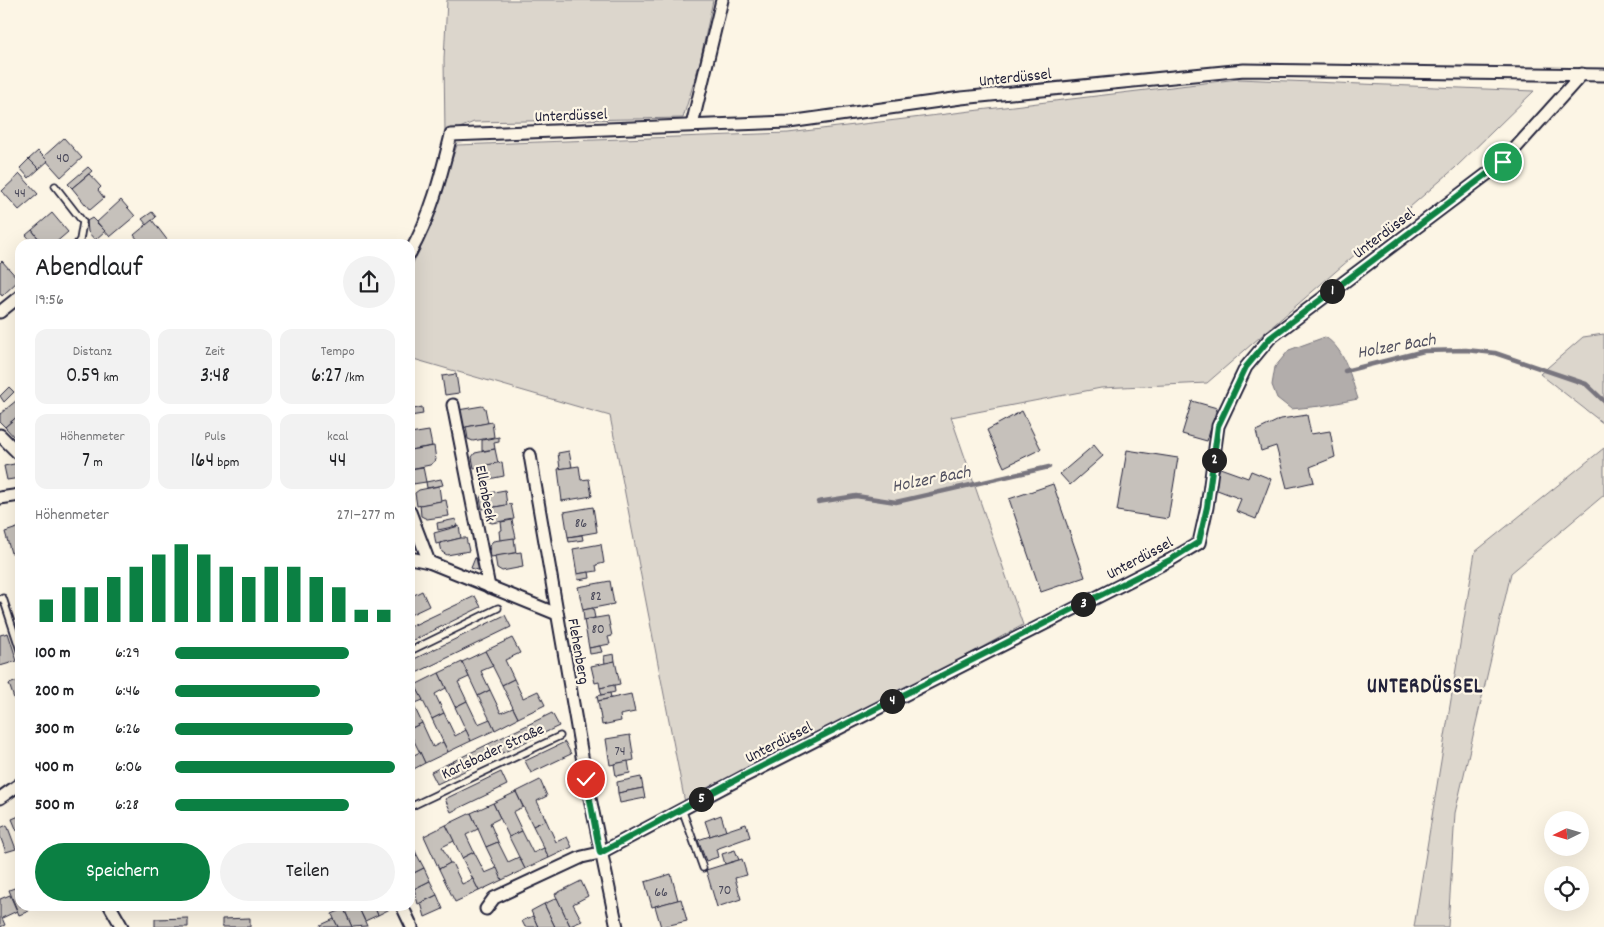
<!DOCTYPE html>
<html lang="de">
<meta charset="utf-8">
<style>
body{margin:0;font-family:Dekko,sans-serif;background:#f2f2f2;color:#202124;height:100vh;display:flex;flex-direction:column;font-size:19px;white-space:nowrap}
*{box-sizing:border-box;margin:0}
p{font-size:16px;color:#757577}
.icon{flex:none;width:28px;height:28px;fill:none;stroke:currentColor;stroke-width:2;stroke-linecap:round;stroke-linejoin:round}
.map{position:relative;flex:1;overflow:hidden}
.details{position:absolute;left:15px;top:239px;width:400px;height:672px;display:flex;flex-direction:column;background:#fff;border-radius:15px;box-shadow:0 5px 20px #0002}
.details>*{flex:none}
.needle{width:32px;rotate:265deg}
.fabs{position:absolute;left:1544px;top:811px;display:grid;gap:10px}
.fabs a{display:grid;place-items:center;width:45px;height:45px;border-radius:50%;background:#fff;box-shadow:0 5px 20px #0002;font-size:25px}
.pin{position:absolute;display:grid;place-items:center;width:42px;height:42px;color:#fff;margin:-21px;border:2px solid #fff;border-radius:50%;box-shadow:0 1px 5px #0007}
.km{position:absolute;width:25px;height:25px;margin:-12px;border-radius:50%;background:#222;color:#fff;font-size:14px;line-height:25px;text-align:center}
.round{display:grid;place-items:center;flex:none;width:52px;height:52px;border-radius:26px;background:#f2f2f2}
.overview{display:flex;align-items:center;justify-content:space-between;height:85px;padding:0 20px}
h1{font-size:28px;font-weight:600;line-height:38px}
.figures{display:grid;grid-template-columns:repeat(3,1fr);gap:8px;height:85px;padding:5px 20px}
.figures div{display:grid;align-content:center;border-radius:12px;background:#f2f2f2;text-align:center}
.figures b{font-size:21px;font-weight:600}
.figures small{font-size:14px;font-weight:400}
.figures p{font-size:14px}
.chart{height:140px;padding:10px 20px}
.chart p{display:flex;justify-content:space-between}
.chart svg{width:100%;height:90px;margin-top:5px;stroke:#0b8043;stroke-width:6}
.primary-button{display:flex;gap:10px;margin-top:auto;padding:10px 20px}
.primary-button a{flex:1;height:58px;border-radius:30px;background:#0b8043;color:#fff;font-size:20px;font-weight:600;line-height:58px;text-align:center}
.primary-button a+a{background:#f2f2f2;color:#202124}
ul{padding:0 20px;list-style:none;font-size:16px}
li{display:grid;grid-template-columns:80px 60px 1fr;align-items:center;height:38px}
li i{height:12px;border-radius:6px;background:#0b8043}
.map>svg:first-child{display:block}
.green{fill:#dcd6cc;stroke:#7f7c84}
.water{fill:#b2adab;stroke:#78757e}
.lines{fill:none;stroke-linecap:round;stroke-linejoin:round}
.stream{stroke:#78757e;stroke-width:4.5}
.building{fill:#c6c1bb;stroke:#22223b}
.lane-casing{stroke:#22223b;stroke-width:9}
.street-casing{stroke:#22223b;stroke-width:15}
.lane{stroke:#fcf5e5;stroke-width:5.5}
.street{stroke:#fcf5e5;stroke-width:11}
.route-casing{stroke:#fff;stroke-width:10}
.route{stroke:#0b8043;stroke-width:6}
.labels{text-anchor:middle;stroke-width:4.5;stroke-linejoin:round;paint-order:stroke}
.number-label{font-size:14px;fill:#4b4a5b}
.street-label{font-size:16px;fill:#22223b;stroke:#fcf5e5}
.water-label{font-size:18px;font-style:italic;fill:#545362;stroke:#fcf5e5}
.district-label{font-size:21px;font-weight:bold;letter-spacing:1px;fill:#22223b;stroke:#fcf5e5}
</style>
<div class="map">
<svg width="1604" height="927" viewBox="0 0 1604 927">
<rect width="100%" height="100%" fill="#fcf5e5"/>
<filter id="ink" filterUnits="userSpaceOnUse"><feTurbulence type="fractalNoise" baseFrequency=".02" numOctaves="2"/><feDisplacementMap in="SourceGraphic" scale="10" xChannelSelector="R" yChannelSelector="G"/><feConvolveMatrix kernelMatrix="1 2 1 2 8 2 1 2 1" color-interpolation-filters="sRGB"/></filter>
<g filter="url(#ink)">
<!-- green -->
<g class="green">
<path d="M447,0h266l-13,62 -17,56 -209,4 -29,12 -1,-75z"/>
<path d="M1238,79l296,12 -79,77 -248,215 -106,5 -150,29 72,208 -337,183 -76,-392 -200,-58v-89l12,-24 35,-100 331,-12z"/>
<path d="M1604,334v90l-64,-50 43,-37z"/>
<path d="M1604,448v47l-93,78 -56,240 -7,114h-34l61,-375z"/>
</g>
<!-- water -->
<path class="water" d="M1325,337c20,12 26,41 33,62l-37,7 -30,3 -14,-11 -5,-13 3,-18 14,-17z"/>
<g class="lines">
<!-- stream -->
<g class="stream">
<path d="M1345,371l79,-20 42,-1 29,3 91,31 18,17"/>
<path d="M818,502l38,-6 40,6 153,-35"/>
</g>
</g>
<!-- building -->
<g class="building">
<path d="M64,138l18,20 -21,19 -18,-20z"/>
<path d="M38,151l10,10 -9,8 -10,-10z"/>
<path d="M29,159l10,10 -10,9 -9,-10z"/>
<path d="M88,167l4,4 -20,17 -4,-4z"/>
<path d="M20,174l18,20 -19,16 -17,-19z"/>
<path d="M89,174l12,13 -3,3 6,8 -14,12 -18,-22z"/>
<path d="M121,200l14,16 -25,21 -13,-15z"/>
<path d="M152,212l4,5 -9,8 -5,-6z"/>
<path d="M52,213l16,19 -14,12h-11l-11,-14z"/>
<path d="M92,218l13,13 -10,9 -7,-8 -1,-11z"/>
<path d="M152,220l16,21 -4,3h-23l-7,-9z"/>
<path d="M32,230l9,12 -2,2h-5l-8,-9z"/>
<path d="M2,261l17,19 -17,16 -2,-3v-30z"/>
<path d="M456,374l3,19 -14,2 -3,-19z"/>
<path d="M9,387l5,5 -10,10 -4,-6z"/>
<path d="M17,400l3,3v11l-15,13 -5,-5v-8z"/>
<path d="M1192,401l25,7 -10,33 -25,-7z"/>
<path d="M482,406l3,2 3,15 -27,5 -3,-18z"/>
<path d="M422,407l1,7 -13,2v-6z"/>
<path d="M1022,411l19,38 -37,18 -17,-37z"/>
<path d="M20,414v20l-5,4 -10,-11z"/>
<path d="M1307,415l4,19 19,-3 5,26 -25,10 4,15 -27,6 -11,-42 -15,5 -5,-20 25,-12z"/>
<path d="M492,422l2,15 -21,4 -5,-2 -2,-12z"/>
<path d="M429,431l3,15 -22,4v-16z"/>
<path d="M499,437v5l-5,1 1,6 -13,2v-11z"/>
<path d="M1094,445l9,11 -33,29 -10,-11z"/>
<path d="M434,446l2,14 -6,5 -20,4v-19z"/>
<path d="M495,449l3,14 -24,5 -2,-11 3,-4z"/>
<path d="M1127,450l51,8 -10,61 -51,-8z"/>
<path d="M569,451l3,16 -12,2 -2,-16z"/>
<path d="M502,462l2,14 -20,4 -5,-3 -2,-10z"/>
<path d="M19,463l1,15 -13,2 -3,-14z"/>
<path d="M579,466l2,14 8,-1 3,17 -30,5 -4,-32z"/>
<path d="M423,467l3,15 -13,2 -3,-15z"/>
<path d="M1220,468l28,10 3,-7 20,8 -15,40 -20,-8 5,-12 -29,-11z"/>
<path d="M441,479l2,6 -16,3 -1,-6z"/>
<path d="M1053,484l32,93 -44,15 -32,-93z"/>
<path d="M439,486l2,15 -24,5 -2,-13 4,-3z"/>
<path d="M505,490l2,15 -25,4 -2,-11 3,-4z"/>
<path d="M446,500l3,16 -22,3 -6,-3 -1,-11z"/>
<path d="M511,504l3,15 -22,4 -5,-2 -2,-12z"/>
<path d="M593,507l4,25 -29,5 -4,-25z"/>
<path d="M456,519l1,7 -19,4 -1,-7z"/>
<path d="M512,520l4,18 -16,3 -1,-10 3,-1 -1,-8z"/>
<path d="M459,526l2,12 -25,6 -2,-11z"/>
<path d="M20,527v24l-9,2 -6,-21z"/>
<path d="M582,535l1,5 -14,2 -1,-5z"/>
<path d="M461,538h5l3,13 -22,4 -5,-3 -2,-9z"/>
<path d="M514,538l2,15 -25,4 -2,-11 4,-5z"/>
<path d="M601,544l3,19 -8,2 1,6 -20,3 -4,-25z"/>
<path d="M521,552l2,15 -21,4 -5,-3 -2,-12z"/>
<path d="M475,558l6,2 2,12 -12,-4z"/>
<path d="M589,572l1,6 -12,2 -1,-6z"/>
<path d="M610,581l4,23 -31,6 -5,-23z"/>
<path d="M422,591l7,15 -19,9v-18z"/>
<path d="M475,596l6,11 -71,35v-15z"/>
<path d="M593,608l2,10 -11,2 -1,-10z"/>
<path d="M505,615l6,12 -101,49v-15z"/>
<path d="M608,616l4,20 -4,1 2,7 -21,4 -5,-28z"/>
<path d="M8,633l9,28 -17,5v-31z"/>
<path d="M512,638l8,15 -15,7 9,19 -12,6 -17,-34z"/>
<path d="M600,646l2,6 -12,2 -1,-6z"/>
<path d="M485,651l8,15 -12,5 9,19 -12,6 -16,-34z"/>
<path d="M614,654l1,7 -10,3 -1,-8z"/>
<path d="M615,661l5,23 -20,4 -1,-6 -4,1 -4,-17z"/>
<path d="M462,662l7,15 -11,5 9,19 -12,6 -16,-34z"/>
<path d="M439,673l7,15 -11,6 9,19 -12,6 -17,-34z"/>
<path d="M514,679l9,19 15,-7 7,14 -27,13 -16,-33z"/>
<path d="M20,680v36l-11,-32z"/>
<path d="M415,685l8,15 -10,4 9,19 -12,6v-42z"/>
<path d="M614,685l1,7 -13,3 -2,-7z"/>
<path d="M490,690l11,23 12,-5 5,10 -23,12 -17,-34z"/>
<path d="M610,693l1,5 -13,3 -1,-5z"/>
<path d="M631,694l4,18 -15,3 1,6 -19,4 -4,-24z"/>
<path d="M467,701l11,23 12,-5 5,11 -24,11 -16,-34z"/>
<path d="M444,713l11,23 11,-6 5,11 -23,11 -16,-33z"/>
<path d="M552,713l7,13 -122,58 -6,-12z"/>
<path d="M422,723l11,24 10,-5 5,10 -23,11 -15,-30v-4z"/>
<path d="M630,735l4,25 -24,5 -4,-26z"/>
<path d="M565,742l6,12 -40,19 -6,-12z"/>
<path d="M420,752l5,11 -15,8v-14z"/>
<path d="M628,761l2,12 -14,3 -2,-12z"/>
<path d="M501,772l6,13 -56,27 -6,-13z"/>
<path d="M641,777l2,11 -25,5 -1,-11z"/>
<path d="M540,780l7,16 -10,5 9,19 -13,6 -17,-34z"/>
<path d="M643,788l2,10 -25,5 -2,-10z"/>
<path d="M516,792l7,15 -10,5 9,19 -13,6 -16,-34z"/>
<path d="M493,803l7,15 -10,5 8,19 -12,5 -15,-34z"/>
<path d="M471,813l7,16 -12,6 8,17 -12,6 -16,-33z"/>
<path d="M721,815l5,16 -16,5 -5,-15z"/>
<path d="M19,816l1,13 -3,2 -5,-12z"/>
<path d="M546,820l10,22 11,-5 5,10 -23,11 -16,-32z"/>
<path d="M746,824l4,13 -34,12 2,8 -12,4 -8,-21z"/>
<path d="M7,825l9,24 -10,3 -6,-16v-8z"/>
<path d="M446,825l8,16 -12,6 8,16 -11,6 -15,-33z"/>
<path d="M522,831l11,22 11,-5 5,10 -24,11 -16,-32z"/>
<path d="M411,842l6,13 -7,3v-15z"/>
<path d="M498,842l10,20 11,-5 6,12 -23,11 -16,-33z"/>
<path d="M735,850l4,10 -14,4 -3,-10z"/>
<path d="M474,852l11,21 12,-5 5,12 -23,11 -17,-33z"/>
<path d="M417,855l7,13 -14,7v-17z"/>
<path d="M742,859l5,16 -12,3 6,21 -24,8 -11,-37z"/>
<path d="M450,863h2l10,21 11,-5 6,12 -24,11 -16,-33z"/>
<path d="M424,868l6,13 -18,9 -2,-15z"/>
<path d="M671,874l7,26 -26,7 -7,-25z"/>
<path d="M430,881l7,14 -19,9 -4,-15z"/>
<path d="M581,881l7,15 -15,8 9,17 -12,5 -15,-32z"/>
<path d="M20,886v20h6l3,5 -10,4 -10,-25z"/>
<path d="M10,895l7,16 -15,7 3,7 -5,2v-28z"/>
<path d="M437,895l6,14 -18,8 -4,-14z"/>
<path d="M557,898l13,28 -1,1h-14l-11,-23z"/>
<path d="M681,899l6,22 -26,6 -6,-21z"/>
<path d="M544,904l11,23h-17l-7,-16z"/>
<path d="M343,906h15l9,20 -15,1z"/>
<path d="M358,906h16l4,9 -13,6z"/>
<path d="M374,906h15l1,3 -12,6z"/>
<path d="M344,909l8,18h-14l-4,-8 -2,-5z"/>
<path d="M533,916l5,11h-13l-3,-6z"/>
<path d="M188,918v9h-33v-8z"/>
<path d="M250,918v9h-28v-8z"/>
<path d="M334,919l4,8h-16l-1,-2z"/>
</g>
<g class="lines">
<!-- lane casing -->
<g class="lane-casing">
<g id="lane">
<path d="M55,186l28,36 -3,18 -3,4"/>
<path d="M0,599l3,-1 17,52"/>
<path d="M410,651l88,-43"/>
<path d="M410,807l150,-71"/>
<path d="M682,809l21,59"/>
</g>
</g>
<!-- street casing -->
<g class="street-casing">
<g id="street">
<path d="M692,125l30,-125"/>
<path d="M410,253c21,-37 31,-77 41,-118l338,-13 172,-24 283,-28 360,5"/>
<path d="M0,312l20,-16"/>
<path d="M453,405l36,182"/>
<path d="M0,435l18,18 2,-2"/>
<path d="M530,455l56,324 31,148"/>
<path d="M0,498l20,-3"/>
<path d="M410,512l19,50"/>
<path d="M410,558l19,4 128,52"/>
<path d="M0,798l20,-14"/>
<path d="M110,906l12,21"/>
<path d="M402,906l10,21"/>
<path d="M486,909l8,-11 88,-41 18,-4 143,-76 427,-217 29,-17 8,-36 11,-81 28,-59 24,-29 233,-176 79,-88"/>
</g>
</g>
<!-- lane -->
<use href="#lane" class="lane"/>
<!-- street -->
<use href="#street" class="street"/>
</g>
</g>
<g class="lines" filter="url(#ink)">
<!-- route casing -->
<g class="route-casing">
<path id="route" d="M586,779l14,74 143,-77 427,-216 29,-18 8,-35 11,-81 28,-59 24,-29 233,-176"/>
</g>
<!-- route -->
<use href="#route" class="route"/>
</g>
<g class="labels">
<!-- number labels -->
<g class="number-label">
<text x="63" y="162">40</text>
<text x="20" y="197">44</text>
<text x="581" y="527">86</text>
<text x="596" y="600">82</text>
<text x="598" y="633">80</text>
<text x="620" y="755">74</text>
<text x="725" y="894">70</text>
<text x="661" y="896">66</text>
</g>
<!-- street labels -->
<g class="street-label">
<text transform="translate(1015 76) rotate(-6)" y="6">Unterdüssel</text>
<text transform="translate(571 114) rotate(-2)" y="6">Unterdüssel</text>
<text transform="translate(1383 232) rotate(-37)" y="6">Unterdüssel</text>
<text transform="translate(487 493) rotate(79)" y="6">Ellenbeek</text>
<text transform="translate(1139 557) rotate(-28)" y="6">Unterdüssel</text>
<text transform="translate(580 651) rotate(80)" y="6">Flehenberg</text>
<text transform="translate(778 741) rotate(-27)" y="6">Unterdüssel</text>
<text transform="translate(492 750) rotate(-25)" y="6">Karlsbader Straße</text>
</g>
<!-- water labels -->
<g class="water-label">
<text transform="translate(1396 345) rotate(-10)" y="6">Holzer Bach</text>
<text transform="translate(931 478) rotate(-11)" y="6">Holzer Bach</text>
</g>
<!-- district labels -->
<g class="district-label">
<text x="1425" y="692">UNTERDÜSSEL</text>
</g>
</g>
</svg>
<div class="fabs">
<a><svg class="needle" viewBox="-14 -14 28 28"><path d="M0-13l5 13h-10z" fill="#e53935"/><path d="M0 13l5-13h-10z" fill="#757577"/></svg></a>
<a><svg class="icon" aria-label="locate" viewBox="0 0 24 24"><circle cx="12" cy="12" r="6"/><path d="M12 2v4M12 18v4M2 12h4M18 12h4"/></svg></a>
</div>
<div class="pin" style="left:1503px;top:162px;background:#1e9e55"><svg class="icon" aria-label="arrive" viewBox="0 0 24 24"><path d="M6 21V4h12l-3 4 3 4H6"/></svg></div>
<div class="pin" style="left:586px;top:779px;background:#d93025"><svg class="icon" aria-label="check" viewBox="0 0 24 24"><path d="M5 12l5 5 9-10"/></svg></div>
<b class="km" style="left:1332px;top:291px">1</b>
<b class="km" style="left:1214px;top:460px">2</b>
<b class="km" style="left:1083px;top:604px">3</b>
<b class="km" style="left:892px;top:701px">4</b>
<b class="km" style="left:701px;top:799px">5</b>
<section class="details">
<div class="overview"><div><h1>Abendlauf</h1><p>19:56</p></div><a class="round"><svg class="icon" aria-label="share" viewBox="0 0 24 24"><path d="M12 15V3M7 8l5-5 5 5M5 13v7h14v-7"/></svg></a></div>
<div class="figures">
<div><p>Distanz</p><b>0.59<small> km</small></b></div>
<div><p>Zeit</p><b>3:48</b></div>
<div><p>Tempo</p><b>6:27<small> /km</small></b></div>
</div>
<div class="figures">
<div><p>Höhenmeter</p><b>7<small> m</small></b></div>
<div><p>Puls</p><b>164<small> bpm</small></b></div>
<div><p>kcal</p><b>44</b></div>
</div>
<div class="chart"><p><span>Höhenmeter</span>271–277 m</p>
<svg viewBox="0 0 160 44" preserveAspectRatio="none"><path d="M5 44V33M15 44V27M25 44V27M35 44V22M45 44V17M55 44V11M65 44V6M75 44V11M85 44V17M95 44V22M105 44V17M115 44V17M125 44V22M135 44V27M145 44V38M155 44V38"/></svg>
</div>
<ul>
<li><b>100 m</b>6:29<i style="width:79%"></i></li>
<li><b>200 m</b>6:46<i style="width:66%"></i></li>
<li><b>300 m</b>6:26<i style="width:81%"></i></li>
<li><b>400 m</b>6:06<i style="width:100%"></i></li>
<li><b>500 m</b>6:28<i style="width:79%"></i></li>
</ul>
<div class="primary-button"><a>Speichern</a><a>Teilen</a></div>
</section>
</div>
